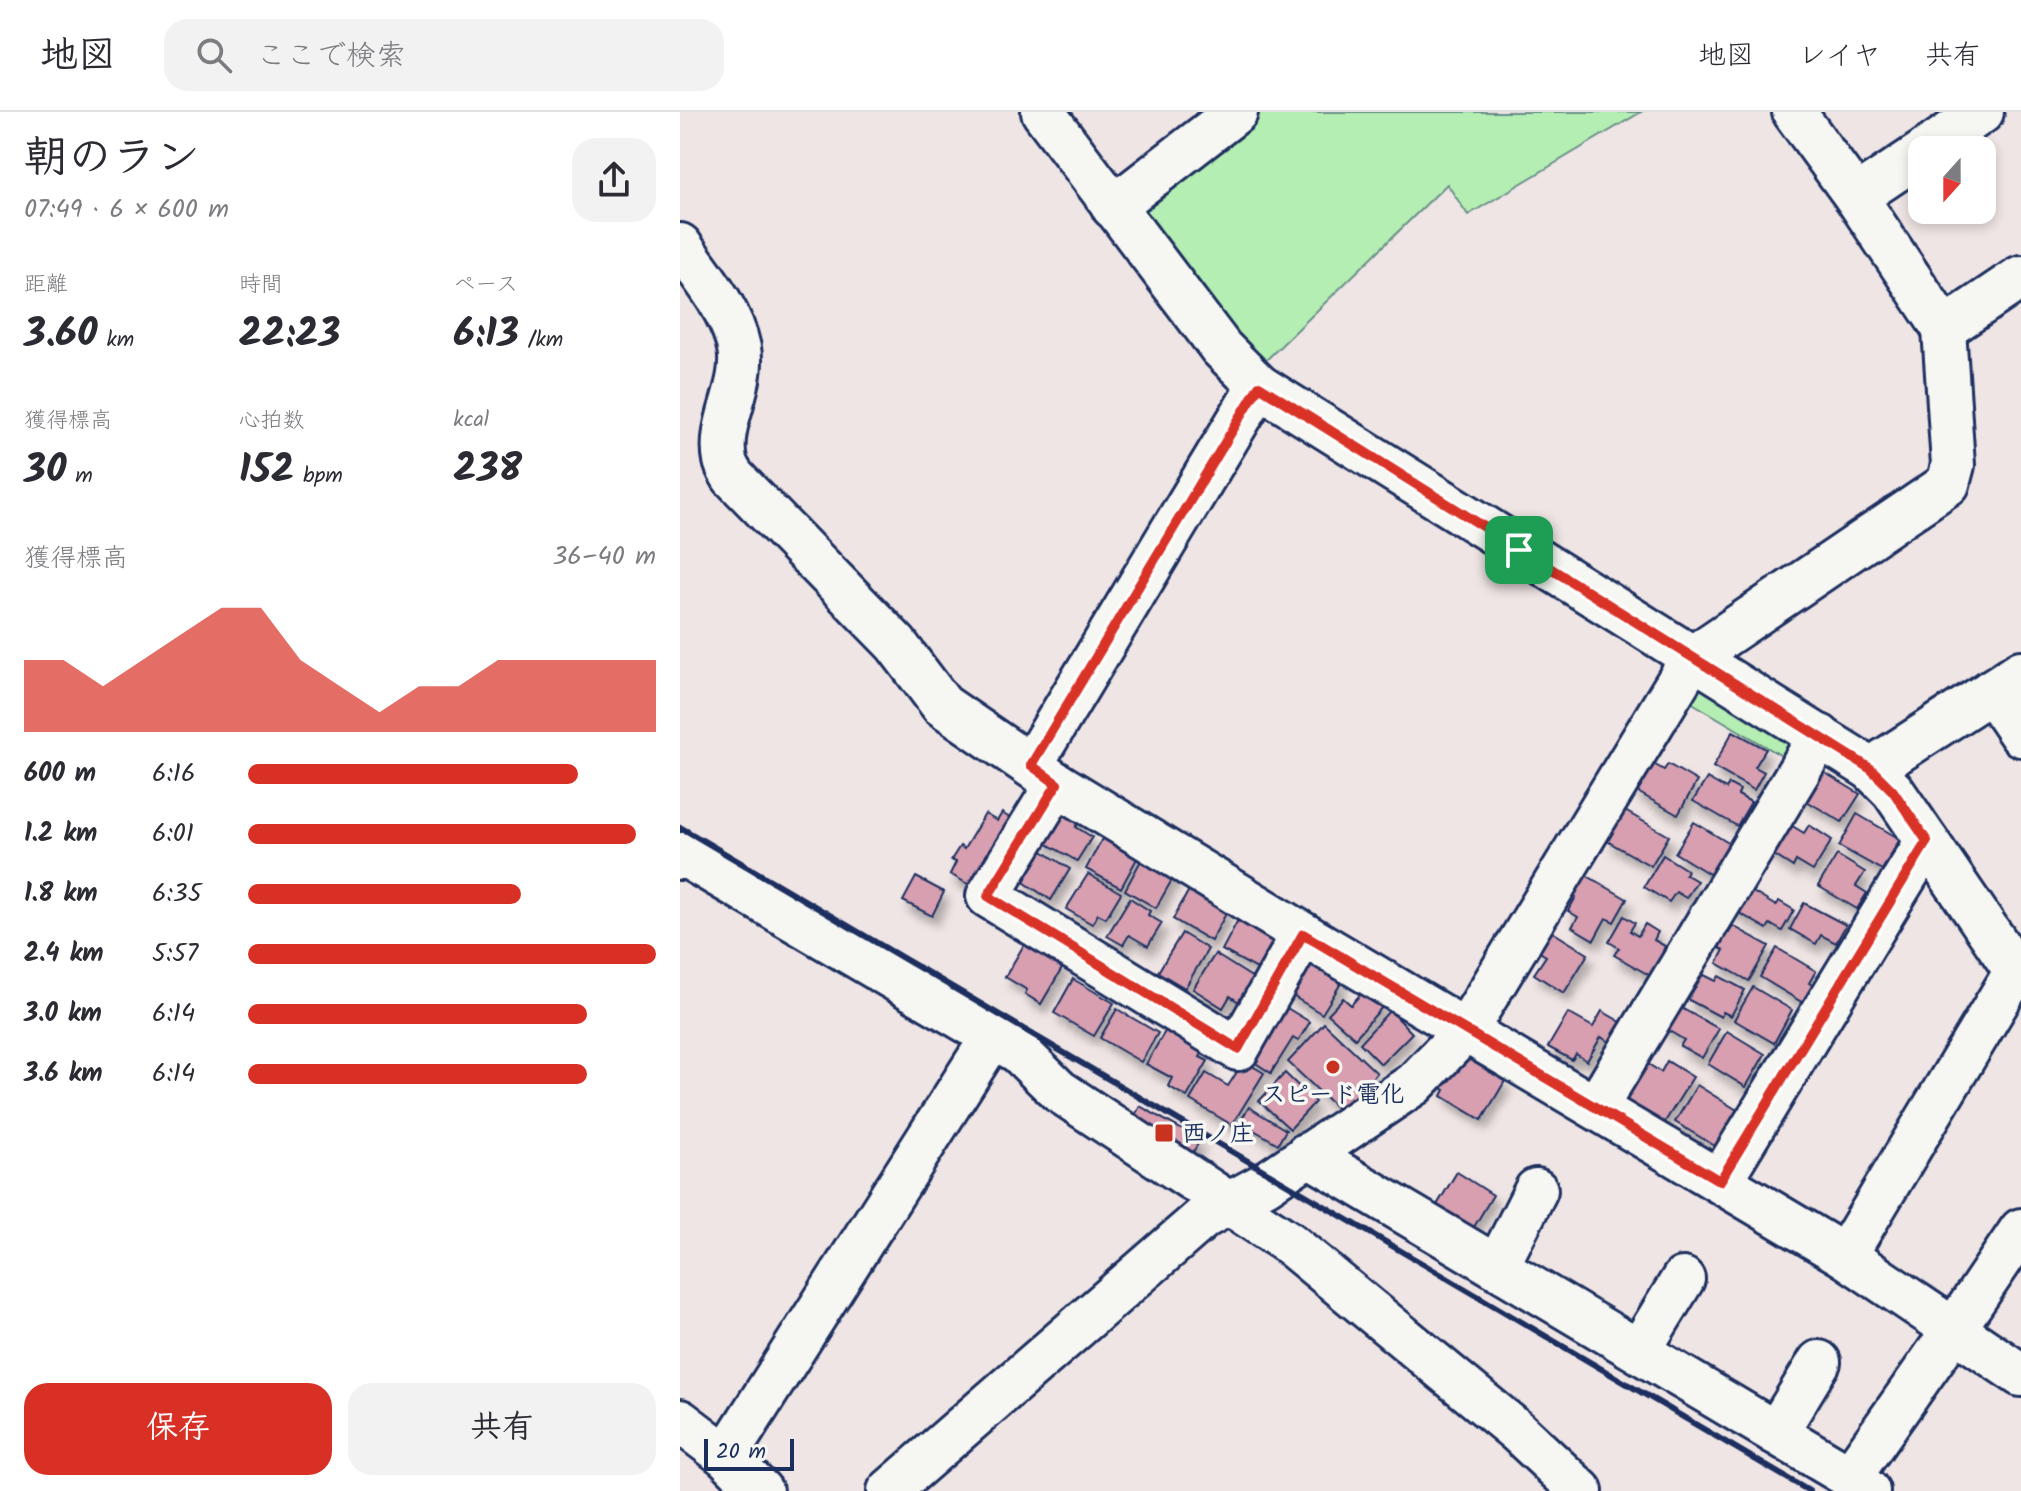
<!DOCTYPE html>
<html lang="ja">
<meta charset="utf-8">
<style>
body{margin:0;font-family:Kalam,"Klee One",sans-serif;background:#f2f2f3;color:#2b2b33;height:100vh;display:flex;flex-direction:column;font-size:30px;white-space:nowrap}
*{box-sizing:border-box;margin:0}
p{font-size:26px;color:#7c7c81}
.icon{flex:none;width:44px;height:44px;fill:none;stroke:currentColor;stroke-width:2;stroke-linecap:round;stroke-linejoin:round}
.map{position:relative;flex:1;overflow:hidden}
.side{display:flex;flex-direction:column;background:#fff;width:680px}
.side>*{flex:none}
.needle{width:52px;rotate:201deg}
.buttons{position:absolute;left:1228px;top:24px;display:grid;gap:16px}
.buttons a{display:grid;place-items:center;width:88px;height:88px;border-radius:16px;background:#fff;box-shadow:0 4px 12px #0003;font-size:40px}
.scale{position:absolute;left:24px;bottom:20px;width:90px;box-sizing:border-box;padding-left:8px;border:4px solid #1b2f5e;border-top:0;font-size:22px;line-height:28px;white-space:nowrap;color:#1b2f5e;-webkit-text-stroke:6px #f6f6f2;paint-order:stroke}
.pin{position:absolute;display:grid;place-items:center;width:68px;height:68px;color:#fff;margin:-34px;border-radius:16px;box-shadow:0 4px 12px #0006}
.round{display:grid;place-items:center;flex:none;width:84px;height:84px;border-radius:24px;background:#f2f2f3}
.headline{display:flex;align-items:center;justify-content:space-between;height:136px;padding:0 24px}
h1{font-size:44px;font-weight:700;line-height:60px}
.figures{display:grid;grid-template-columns:repeat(3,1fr);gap:12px;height:136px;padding:8px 24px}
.figures div{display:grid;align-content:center}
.figures b{font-size:40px;font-weight:700}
.figures small{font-size:22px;font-weight:400}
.figures p{font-size:22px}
.chart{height:224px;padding:16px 24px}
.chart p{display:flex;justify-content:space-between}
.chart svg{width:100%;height:144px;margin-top:8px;fill:#d93025;opacity:.7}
.button{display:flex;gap:16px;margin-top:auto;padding:16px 24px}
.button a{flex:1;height:92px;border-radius:24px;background:#d93025;color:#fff;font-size:32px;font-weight:700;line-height:92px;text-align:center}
.button a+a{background:#f2f2f3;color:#2b2b33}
ul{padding:0 24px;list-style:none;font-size:26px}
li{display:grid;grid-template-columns:128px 96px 1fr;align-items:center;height:60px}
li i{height:20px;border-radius:10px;background:#d93025}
header{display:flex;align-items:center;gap:48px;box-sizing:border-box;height:112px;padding:0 40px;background:#fff;border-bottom:2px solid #e1e1e2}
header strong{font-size:38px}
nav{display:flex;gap:44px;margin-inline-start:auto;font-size:28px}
.search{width:560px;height:72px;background:#f2f2f3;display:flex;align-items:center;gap:20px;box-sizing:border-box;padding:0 28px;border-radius:24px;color:#7c7c81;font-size:30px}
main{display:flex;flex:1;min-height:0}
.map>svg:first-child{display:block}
.green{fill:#b5eeb2;stroke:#688e88;stroke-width:2}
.building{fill:#d79fb0;stroke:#1b2f5e;stroke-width:2;filter:url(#shadow)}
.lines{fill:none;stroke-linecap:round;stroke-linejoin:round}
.minor-casing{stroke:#1b2f5e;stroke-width:48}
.minor{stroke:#f6f6f2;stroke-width:42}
.rail{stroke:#1b2f5e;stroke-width:6}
.route-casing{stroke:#fff;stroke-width:16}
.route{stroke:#d93025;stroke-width:10}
.poi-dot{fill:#c8321e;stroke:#f6f6f2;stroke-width:3}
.labels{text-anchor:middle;stroke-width:7;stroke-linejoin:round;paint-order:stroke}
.poi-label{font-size:24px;font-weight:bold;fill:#1b2f5e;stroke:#f6f6f2}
</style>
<header>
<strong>地図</strong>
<div class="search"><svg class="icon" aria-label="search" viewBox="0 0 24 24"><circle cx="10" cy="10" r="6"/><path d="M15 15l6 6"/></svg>ここで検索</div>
<nav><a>地図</a><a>レイヤ</a><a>共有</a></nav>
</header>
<main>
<section class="side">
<div class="headline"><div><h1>朝のラン</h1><p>07:49 · 6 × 600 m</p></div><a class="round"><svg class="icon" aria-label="share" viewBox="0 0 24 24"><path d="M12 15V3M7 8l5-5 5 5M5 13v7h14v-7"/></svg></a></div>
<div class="figures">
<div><p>距離</p><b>3.60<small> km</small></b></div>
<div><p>時間</p><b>22:23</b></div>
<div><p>ペース</p><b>6:13<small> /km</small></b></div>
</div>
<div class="figures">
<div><p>獲得標高</p><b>30<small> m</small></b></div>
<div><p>心拍数</p><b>152<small> bpm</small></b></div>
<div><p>kcal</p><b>238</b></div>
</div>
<div class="chart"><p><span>獲得標高</span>36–40 m</p>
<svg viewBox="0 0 160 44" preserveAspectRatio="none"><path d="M0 44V22L10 22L20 30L30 22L40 14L50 6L60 6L70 22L80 30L90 38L100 30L110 30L120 22L130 22L140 22L150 22L160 22V44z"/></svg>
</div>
<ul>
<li><b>600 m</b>6:16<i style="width:81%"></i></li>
<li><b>1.2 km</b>6:01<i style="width:95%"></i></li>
<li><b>1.8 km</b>6:35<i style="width:67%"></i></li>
<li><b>2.4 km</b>5:57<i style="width:100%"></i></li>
<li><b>3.0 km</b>6:14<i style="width:83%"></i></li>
<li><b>3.6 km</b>6:14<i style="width:83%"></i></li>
</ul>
<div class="button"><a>保存</a><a>共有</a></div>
</section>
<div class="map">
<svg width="1341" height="1379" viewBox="0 0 1341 1379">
<defs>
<filter id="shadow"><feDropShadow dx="5" dy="9" stdDeviation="4" flood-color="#0004"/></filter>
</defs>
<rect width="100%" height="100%" fill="#f0e5e5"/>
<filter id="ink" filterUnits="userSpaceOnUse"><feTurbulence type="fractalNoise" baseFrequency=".0125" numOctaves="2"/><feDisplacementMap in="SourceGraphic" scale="16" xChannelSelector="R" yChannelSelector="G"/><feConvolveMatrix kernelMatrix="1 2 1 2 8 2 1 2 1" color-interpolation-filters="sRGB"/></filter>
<g filter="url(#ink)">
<!-- green -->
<g class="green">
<path d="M568,0h393l-173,103 -21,-31 -191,186 -117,-157z"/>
<path d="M1030,570l80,48 4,16 -7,13 -103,-61 6,-10z"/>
</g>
<!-- building -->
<g class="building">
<path d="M1053,619l33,18 -11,18 9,5 -10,18 -41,-23z"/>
<path d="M970,650l14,8 4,-6 29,17 -19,34 -44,-25z"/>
<path d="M1137,656l43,26 -18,28 -42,-25z"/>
<path d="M1027,666l19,11 3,-5 11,6 -2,5 13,7 -14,24 -44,-25z"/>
<path d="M382,690l22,13 -8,12 16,10 -15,24 -37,-21z"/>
<path d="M945,699l44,25 -18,30 -44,-25z"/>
<path d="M322,701l14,9 -39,67 -27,-15 6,-12 -5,-2 9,-14 4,3 21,-35 12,7z"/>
<path d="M1177,702l43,25 -18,31 -43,-24z"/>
<path d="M1104,709l20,12 5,-8 23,15 -19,31 -17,-10 -3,6 -27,-17z"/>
<path d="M1014,710l36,22 -19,31 -36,-22z"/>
<path d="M425,721l35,20 -19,35 -35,-19z"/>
<path d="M361,738l29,19 -19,31 -29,-19z"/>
<path d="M465,741l32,18 -21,37 -31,-18z"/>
<path d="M983,743l24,15 -2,4 12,7 -11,17 -10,-6 -7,10 -25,-15z"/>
<path d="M1157,743l28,17 -9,14 11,7 -10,16 -39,-23z"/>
<path d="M408,762l33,19 -15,25 -8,-4 -6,10 -26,-15z"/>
<path d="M904,762l43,25 -13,23 -8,-4 -12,22 -22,-13 6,-10 -10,-6 8,-14 -4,-3z"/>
<path d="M236,765l28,15 -12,24 -29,-15z"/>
<path d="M1061,773l35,21 3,-5 15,9 -12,21 -12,-7 -3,5 -38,-22z"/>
<path d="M510,776l38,22 -17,31 -38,-22z"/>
<path d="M450,786l20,13 -2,4 14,8 -14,23 -19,-11 -6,10 -16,-9z"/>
<path d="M1124,791l42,22 -10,18 -15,-8 -5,9 -26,-15z"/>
<path d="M560,804l36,20 -19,33 -35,-19z"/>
<path d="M944,804l11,7 -5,8 8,5 7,-12 13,8 -4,8 11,6 -2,5 5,4 -14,23 -40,-23 5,-7 -10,-6z"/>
<path d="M1053,814l36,20 -20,35 -32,-18 7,-13 -5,-2 3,-6 -9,-5 5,-10 11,6z"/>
<path d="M866,816l42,26 -24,39 -30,-19 12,-18 -8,-5z"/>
<path d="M502,821l26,16 -23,39 -27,-16z"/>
<path d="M345,831l39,22 -23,39 -16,-10 2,-4 -22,-13z"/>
<path d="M1097,836l39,23 -7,12 6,4 -10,17 -45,-27z"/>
<path d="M535,842l43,27 -15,24 -13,-9 -7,12 -30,-19z"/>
<path d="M624,844l39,24 -21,34 -39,-24z"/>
<path d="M1020,861l16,8 3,-5 26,14 -14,26 -8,-4 -2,5 -34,-18z"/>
<path d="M393,867l41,24 -20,33 -40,-23z"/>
<path d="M1073,875l39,23 -18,33 -40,-23z"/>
<path d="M686,876l18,17 -29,33 -27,-24 15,-16 8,7z"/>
<path d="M597,890l33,20 -12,19 -5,-3 -22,35 -23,-15z"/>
<path d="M994,892l45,25 -17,29 -22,-12 4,-6 -23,-14z"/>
<path d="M437,897l41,24 -17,29 -41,-24z"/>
<path d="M710,898l22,23 -31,31 -21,-21z"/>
<path d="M922,899l24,14 -12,20 -13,-8 -14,24 -11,-7 -4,6 -24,-13 20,-34 25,14z"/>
<path d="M644,911l53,50 -36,39 -53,-50z"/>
<path d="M488,914l38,22 -6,9 8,4 -21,36 -19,-11 4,-8 -26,-14z"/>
<path d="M1047,919l38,23 -19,33 -38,-23z"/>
<path d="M785,945l40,24 -23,39 -40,-24 3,-6 -10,-6 12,-20 11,5z"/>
<path d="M960,947l21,13 6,-11 26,16 -30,48 -42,-25z"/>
<path d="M564,949l20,12 -32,52 -42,-25 16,-27 22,13z"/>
<path d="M605,961l30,29 -25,27 -31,-28z"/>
<path d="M1017,973l40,25 -22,36 -40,-24z"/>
<path d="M460,994l60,34 -13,23 -60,-33z"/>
<path d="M569,995l37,23 -8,14 -38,-22z"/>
<path d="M777,1060l36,23 -19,32 -37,-22z"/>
</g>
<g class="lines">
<!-- minor casing -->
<g class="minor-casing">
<g id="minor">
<path d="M363,0l178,236 38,38 612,383 22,22 128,188"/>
<path d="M1114,0l62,85 66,-44"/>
<path d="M1246,38l56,-38"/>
<path d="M1176,85l88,132 77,-52"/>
<path d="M433,95l123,-95"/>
<path d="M0,133c22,31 51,64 59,103 7,38 -22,75 -14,112 1,6 5,12 8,17l163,167 46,61 115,79 246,150 542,322 176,119"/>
<path d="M1311,579l30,44"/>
<path d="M351,653l228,-379"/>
<path d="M1191,657l150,-97"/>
<path d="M377,672l-69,112 250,153 65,-115"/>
<path d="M0,746l2,-4 337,198 40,39 230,152 228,188 64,60"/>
<path d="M916,995l224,-371"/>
<path d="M627,1042l543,323 18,14"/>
<path d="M1040,1069l207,-340"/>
<path d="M1165,1144l171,-285"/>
<path d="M818,1153l38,-75"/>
<path d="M959,1239l44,-72"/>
<path d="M0,1309l46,35 35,35"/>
<path d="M1096,1321l43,-71"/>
<path d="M46,1344l267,-420"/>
<path d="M1170,1365l105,-149 66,-98"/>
<path d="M209,1379l315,-274 61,-33 149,-100 52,-54 227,-373 255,-173 5,-19 -9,-136"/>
</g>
</g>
<!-- minor -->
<use href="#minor" class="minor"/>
<!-- rail -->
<path class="rail" d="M0,715l1129,664"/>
</g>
</g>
<g class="lines" filter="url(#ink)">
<!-- route casing -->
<g class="route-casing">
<path id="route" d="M579,274l612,383 22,22 34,50 -207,340 -417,-247 -65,115 -250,-153 69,-112 -26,-19z"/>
</g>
<!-- route -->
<use href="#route" class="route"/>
</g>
<!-- markers -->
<g class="poi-dot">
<circle cx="653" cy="955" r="8"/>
<rect x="474" y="1011" width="20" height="20" rx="4"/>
</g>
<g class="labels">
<!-- poi labels -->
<g class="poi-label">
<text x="653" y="990">スピード電化</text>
<text x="502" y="1029" text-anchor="start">西ノ庄</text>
</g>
</g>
</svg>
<div class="buttons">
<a><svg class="needle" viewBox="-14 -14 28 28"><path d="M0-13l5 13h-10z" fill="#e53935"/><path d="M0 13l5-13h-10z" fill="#7c7c81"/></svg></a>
</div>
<div class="scale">20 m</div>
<div class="pin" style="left:839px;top:438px;background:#1e9e55"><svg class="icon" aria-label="arrive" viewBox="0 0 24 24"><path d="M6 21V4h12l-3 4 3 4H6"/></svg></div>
</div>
</main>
